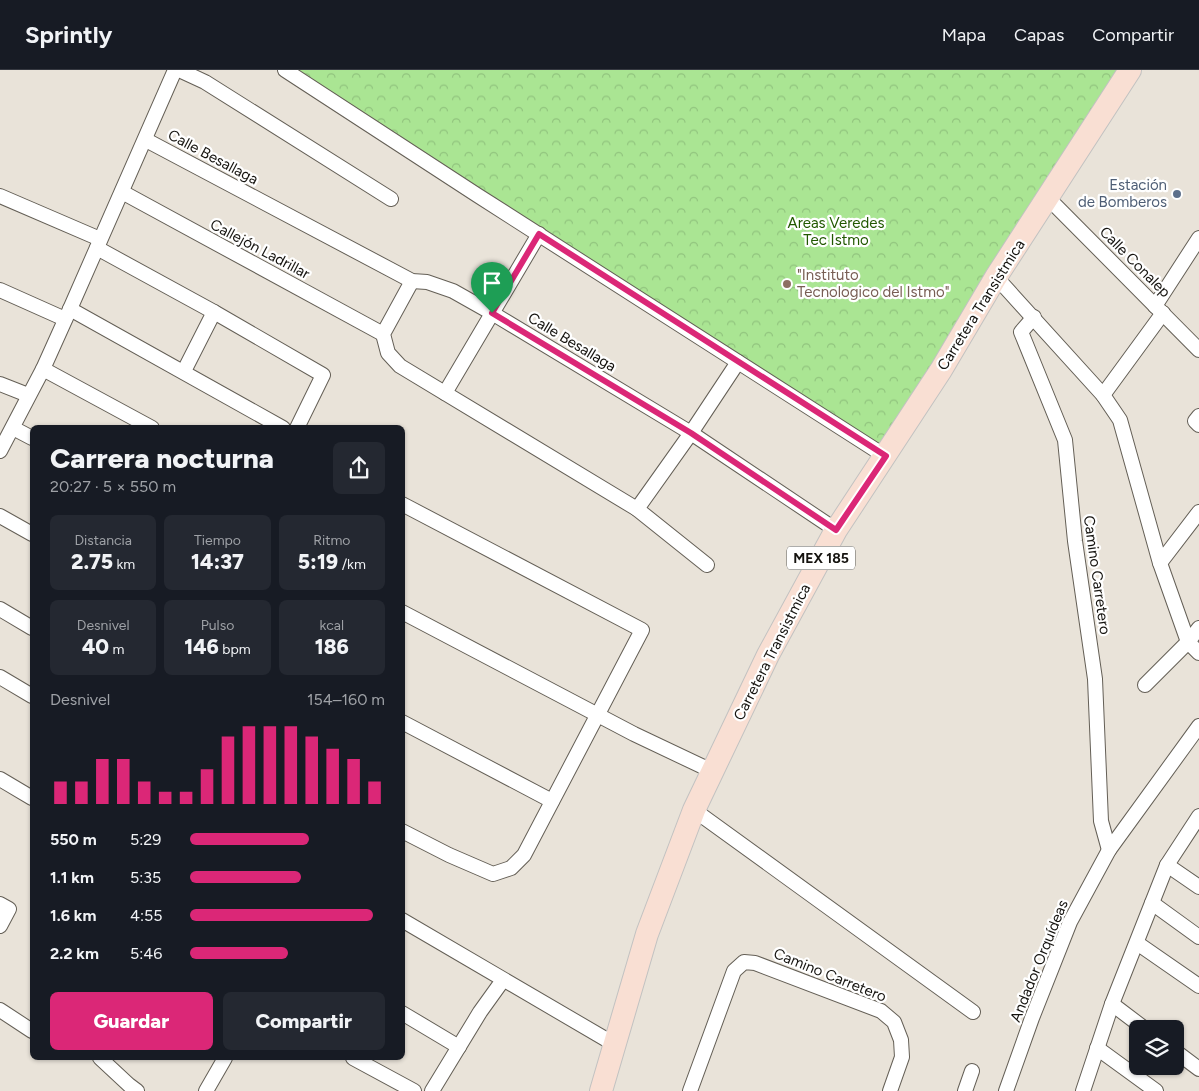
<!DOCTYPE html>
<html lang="es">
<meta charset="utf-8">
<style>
body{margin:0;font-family:Figtree,sans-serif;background:#242831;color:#f1f3f6;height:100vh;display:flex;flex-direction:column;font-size:19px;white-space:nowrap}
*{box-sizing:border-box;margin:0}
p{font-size:16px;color:#9ea1a6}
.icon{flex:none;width:28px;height:28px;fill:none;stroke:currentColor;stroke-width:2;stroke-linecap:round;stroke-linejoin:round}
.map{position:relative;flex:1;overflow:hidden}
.details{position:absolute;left:30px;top:355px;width:375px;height:635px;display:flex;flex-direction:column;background:#171b24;border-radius:8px;box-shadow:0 1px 4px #0004}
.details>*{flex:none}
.fabs{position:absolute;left:1129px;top:950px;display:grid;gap:10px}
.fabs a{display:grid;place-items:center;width:55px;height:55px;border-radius:8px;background:#171b24;box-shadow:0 1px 4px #0004;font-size:25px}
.pin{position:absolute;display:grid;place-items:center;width:42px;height:42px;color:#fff;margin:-51px -21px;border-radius:50% 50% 50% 0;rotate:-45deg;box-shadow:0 0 5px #0007}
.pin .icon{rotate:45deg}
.round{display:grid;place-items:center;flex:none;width:52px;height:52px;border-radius:8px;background:#242831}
.head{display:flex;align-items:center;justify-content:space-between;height:85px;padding:0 20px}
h1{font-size:28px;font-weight:800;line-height:38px}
.figures{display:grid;grid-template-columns:repeat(3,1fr);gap:8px;height:85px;padding:5px 20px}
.figures div{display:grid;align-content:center;border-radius:8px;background:#242831;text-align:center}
.figures b{font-size:21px;font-weight:800}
.figures small{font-size:14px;font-weight:400}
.figures p{font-size:14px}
.chart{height:140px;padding:10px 20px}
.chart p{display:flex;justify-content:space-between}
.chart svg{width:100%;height:90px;margin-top:5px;stroke:#db2777;stroke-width:6}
.button{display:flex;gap:10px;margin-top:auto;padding:10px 20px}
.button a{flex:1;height:58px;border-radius:8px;background:#db2777;color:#fff;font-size:20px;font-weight:800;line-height:58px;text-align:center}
.button a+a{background:#242831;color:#f1f3f6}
ul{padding:0 20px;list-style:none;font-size:16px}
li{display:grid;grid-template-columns:80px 60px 1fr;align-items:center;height:38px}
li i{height:12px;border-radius:6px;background:#db2777}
header{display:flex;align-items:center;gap:30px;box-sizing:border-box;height:70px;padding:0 25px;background:#171b24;border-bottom:1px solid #363941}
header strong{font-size:24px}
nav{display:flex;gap:28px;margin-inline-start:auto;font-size:18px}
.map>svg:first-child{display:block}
.park{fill:url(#park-crowns)}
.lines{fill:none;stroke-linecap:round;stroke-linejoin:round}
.minor-casing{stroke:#645f56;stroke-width:16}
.primary-casing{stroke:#c2c2c1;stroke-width:24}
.minor{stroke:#fff;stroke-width:14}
.primary{stroke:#f9dfd3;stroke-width:22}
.route-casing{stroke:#fff;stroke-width:10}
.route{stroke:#db2777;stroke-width:6}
.service-dot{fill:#5c6f8a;stroke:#fff;stroke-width:2}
.education-dot{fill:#8d6e63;stroke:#fff;stroke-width:2}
.labels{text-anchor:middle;stroke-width:4.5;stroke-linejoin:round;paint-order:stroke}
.shield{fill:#fff;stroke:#5b5a57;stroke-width:1}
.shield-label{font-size:14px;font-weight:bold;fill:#15130f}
.street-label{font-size:15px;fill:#15130f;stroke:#fff}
.service-label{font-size:15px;fill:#4e5e75;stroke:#fff;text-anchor:end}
.park-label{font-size:15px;fill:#215800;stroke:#fff}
.education-label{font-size:15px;fill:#785e54;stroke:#fff;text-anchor:start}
</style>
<header>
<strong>Sprintly</strong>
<nav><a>Mapa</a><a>Capas</a><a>Compartir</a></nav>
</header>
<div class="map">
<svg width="1199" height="1021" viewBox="0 0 1199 1021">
<defs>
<pattern id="park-crowns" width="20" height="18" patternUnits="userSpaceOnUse" patternTransform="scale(1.25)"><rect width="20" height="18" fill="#aae593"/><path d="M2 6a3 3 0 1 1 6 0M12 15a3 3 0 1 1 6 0" fill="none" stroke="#91c47e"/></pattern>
</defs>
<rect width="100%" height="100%" fill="#e9e3d9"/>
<!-- park -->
<path class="park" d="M293,0h835l-243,386z"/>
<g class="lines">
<!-- minor casing -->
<g class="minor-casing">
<g id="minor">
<path d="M179,0l26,12 186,117"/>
<path d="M285,0l192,125 408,261"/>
<path d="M146,70l266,141 15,1 26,9 39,22 199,120 145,97"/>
<path d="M122,122l261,142"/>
<path d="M0,126l100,43"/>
<path d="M1048,128l151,152"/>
<path d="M97,178l117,64 109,63 -26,53"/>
<path d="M996,207l107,118 17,25 40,143 28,79 11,11"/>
<path d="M412,211l-29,53 5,19 12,13 237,143 70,56"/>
<path d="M0,220l65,29"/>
<path d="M1155,236l44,-68"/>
<path d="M70,239l213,119"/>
<path d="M1034,247l-13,15 44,108 10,101 20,138 6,142 8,29"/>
<path d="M43,299l109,59"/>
<path d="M184,301l30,-59"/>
<path d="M0,314l28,11"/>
<path d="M445,323l94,-159"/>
<path d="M1103,325l60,-82"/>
<path d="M1199,346l-4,5 4,4"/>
<path d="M13,358l19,10"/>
<path d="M0,381l43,-82 27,-60 105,-239"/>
<path d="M402,434l240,126 -118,225 -13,13 -18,6 -44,-19 -47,-24"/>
<path d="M637,439l54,-76 47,-71"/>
<path d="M0,446l32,18"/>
<path d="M1160,493l39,-51"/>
<path d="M0,539l32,19"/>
<path d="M402,542l232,122 78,37"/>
<path d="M0,607l32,19"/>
<path d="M1145,615l43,-43 11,-14"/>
<path d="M402,652l150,79"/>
<path d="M0,709l32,19"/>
<path d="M694,740l279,202"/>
<path d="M1167,795l32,22"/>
<path d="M1152,833l47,34"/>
<path d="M0,834l9,5 -9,17"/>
<path d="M402,850l212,124"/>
<path d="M1137,873l62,43"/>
<path d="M1112,934l33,25"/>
<path d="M0,940l32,21"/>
<path d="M402,943l57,34"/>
<path d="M1097,978l59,43"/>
<path d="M1175,981l24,18"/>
<path d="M100,988l29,27 8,6"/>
<path d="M353,988l61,33"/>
<path d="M206,1021l19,-33"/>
<path d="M432,1021l48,-79 23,-32"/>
<path d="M690,1021l44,-120 10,-9 11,1 126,48 13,11 7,18 1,17 -12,34"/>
<path d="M965,1021l7,-20"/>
<path d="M1006,1021l26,-73 38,-96 39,-72 90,-124"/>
<path d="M1083,1021l29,-87 55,-139 32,-49"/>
</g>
</g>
<!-- primary casing -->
<g class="primary-casing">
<path id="primary" d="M601,1021l46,-157 47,-124 74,-155 68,-125 105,-160 55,-93 134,-207"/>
</g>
<!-- minor -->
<use href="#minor" class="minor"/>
<!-- primary -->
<use href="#primary" class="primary"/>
</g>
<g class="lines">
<!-- route casing -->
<g class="route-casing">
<path id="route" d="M539,164l347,222 -50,74 -145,-97 -199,-120z"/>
</g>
<!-- route -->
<use href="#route" class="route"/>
</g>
<!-- markers -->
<circle class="service-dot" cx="1177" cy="124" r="5"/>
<circle class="education-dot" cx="787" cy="214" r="5"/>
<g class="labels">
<!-- shield labels -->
<rect class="shield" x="787" y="476.5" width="68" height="23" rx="4"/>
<g class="shield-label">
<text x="821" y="493">MEX 185</text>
</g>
<!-- street labels -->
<g class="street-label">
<text transform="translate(213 87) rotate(28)" y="5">Calle Besallaga</text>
<text transform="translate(260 179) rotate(28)" y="5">Callejón Ladrillar</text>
<text transform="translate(1135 192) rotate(45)" y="5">Calle Conalep</text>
<text transform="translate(981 235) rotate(-58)" y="5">Carretera Transistmica</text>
<text transform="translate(572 272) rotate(31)" y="5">Calle Besallaga</text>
<text transform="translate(1097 505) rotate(82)" y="5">Camino Carretero</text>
<text transform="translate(772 582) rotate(-63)" y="5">Carretera Transistmica</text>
<text transform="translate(1039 891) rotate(-68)" y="5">Andador Orquídeas</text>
<text transform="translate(830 905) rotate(22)" y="5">Camino Carretero</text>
</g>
<!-- service labels -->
<g class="service-label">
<text x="1167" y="120">Estación<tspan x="1167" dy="17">de Bomberos</tspan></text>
</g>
<!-- park labels -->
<g class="park-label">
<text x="836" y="158">Areas Veredes<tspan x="836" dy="17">Tec Istmo</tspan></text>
</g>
<!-- education labels -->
<g class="education-label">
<text x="797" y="210">"Instituto<tspan x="797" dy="17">Tecnologico del Istmo"</tspan></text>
</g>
</g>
</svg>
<div class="fabs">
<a><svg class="icon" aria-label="layers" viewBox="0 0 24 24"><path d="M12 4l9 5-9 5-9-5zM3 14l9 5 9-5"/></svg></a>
</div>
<div class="pin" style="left:492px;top:243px;background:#1e9e55"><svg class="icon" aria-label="arrive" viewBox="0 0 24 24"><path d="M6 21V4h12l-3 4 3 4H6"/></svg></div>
<section class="details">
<div class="head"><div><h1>Carrera nocturna</h1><p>20:27 · 5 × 550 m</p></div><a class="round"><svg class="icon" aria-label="share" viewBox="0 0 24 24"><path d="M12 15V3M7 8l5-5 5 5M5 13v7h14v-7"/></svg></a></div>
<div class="figures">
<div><p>Distancia</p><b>2.75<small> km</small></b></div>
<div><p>Tiempo</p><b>14:37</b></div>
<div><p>Ritmo</p><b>5:19<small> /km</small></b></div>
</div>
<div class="figures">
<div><p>Desnivel</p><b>40<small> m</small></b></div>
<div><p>Pulso</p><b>146<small> bpm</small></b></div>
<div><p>kcal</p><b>186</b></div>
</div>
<div class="chart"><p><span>Desnivel</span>154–160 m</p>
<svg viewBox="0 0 160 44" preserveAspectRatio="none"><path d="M5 44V33M15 44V33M25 44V22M35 44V22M45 44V33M55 44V38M65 44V38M75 44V27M85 44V11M95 44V6M105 44V6M115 44V6M125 44V11M135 44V17M145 44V22M155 44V33"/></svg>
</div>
<ul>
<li><b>550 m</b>5:29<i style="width:61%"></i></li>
<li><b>1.1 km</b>5:35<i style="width:57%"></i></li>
<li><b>1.6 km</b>4:55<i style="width:94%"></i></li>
<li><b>2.2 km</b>5:46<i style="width:50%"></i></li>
</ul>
<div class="button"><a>Guardar</a><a>Compartir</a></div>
</section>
</div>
